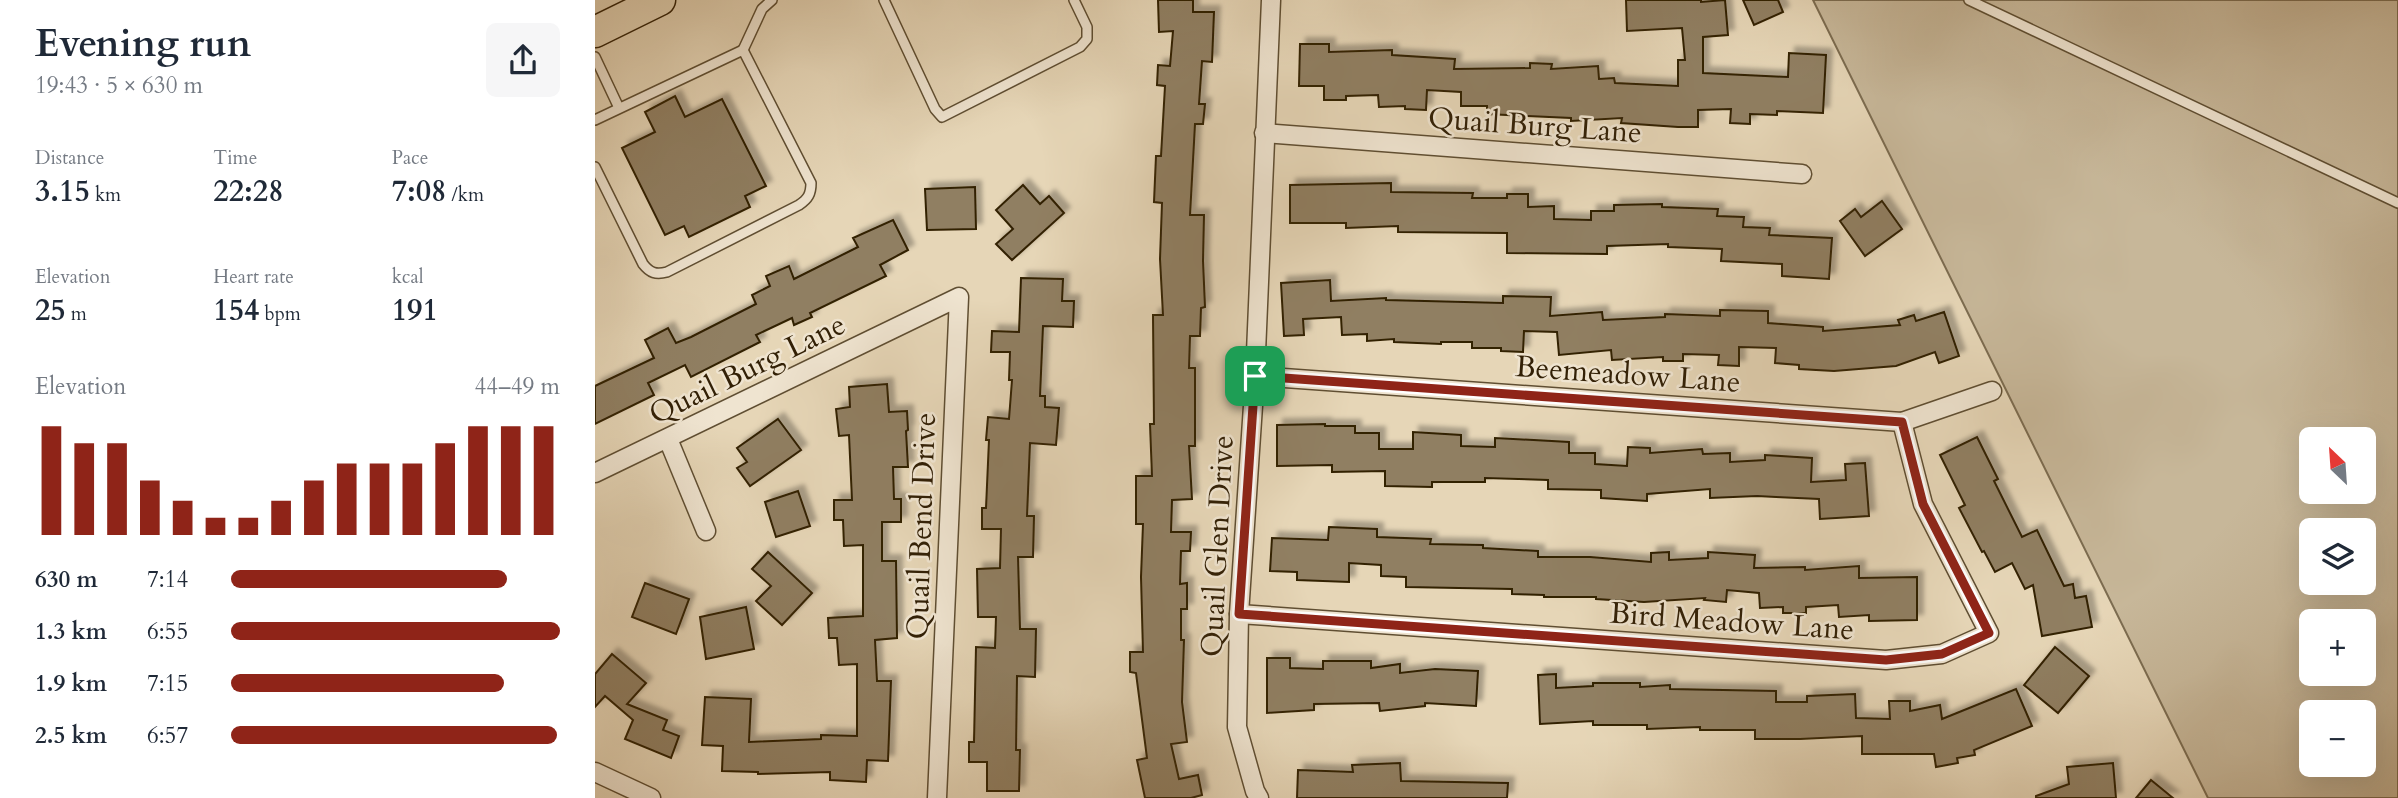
<!DOCTYPE html>
<meta charset="utf-8">
<style>
body{margin:0;font-family:Cardo,serif;background:#f6f6f7;color:#1f2937;height:100vh;display:flex;flex-direction:column;font-size:26px;white-space:nowrap}
*{box-sizing:border-box;margin:0}
p{font-size:23px;color:#747a83}
.icon{flex:none;width:38px;height:38px;fill:none;stroke:currentColor;stroke-width:2;stroke-linecap:round;stroke-linejoin:round}
.map{position:relative;flex:1;overflow:hidden}
.drawer{display:flex;flex-direction:column;background:#fff;width:595px}
.drawer>*{flex:none}
.needle{width:46px;rotate:335deg}
.tools{position:absolute;left:1704px;top:427px;display:grid;gap:14px}
.tools a{display:grid;place-items:center;width:77px;height:77px;border-radius:10px;background:#fff;box-shadow:0 7px 28px #0002;font-size:35px}
.pin{position:absolute;display:grid;place-items:center;width:60px;height:60px;color:#fff;margin:-30px;border-radius:14px;box-shadow:0 4px 10px #0006}
.round{display:grid;place-items:center;flex:none;width:74px;height:74px;border-radius:10px;background:#f6f6f7}
.head{display:flex;align-items:center;justify-content:space-between;height:119px;padding:0 35px}
h1{font-size:38px;font-weight:800;line-height:52px}
.figures{display:grid;grid-template-columns:repeat(3,1fr);gap:10px;height:119px;padding:7px 35px}
.figures div{display:grid;align-content:center}
.figures b{font-size:30px;font-weight:800}
.figures small{font-size:19px;font-weight:400}
.figures p{font-size:19px}
.chart{height:196px;padding:14px 35px}
.chart p{display:flex;justify-content:space-between}
.chart svg{width:100%;height:126px;margin-top:7px;stroke:#8f2418;stroke-width:6}
ul{padding:0 35px;list-style:none;font-size:23px}
li{display:grid;grid-template-columns:112px 84px 1fr;align-items:center;height:52px}
li i{height:18px;border-radius:9px;background:#8f2418}
main{display:flex;flex:1;min-height:0}
.map>svg:first-child{display:block}
.green{fill:#c7b799;stroke:#7c6c50;stroke-width:2;fill-rule:evenodd}
.building{fill:#907f62;stroke:#322006;stroke-width:2;filter:url(#shadow)}
.lines{fill:none;stroke-linecap:round;stroke-linejoin:round}
.lane-casing{stroke:#5f4e32;stroke-width:12}
.street-casing{stroke:#5f4e32;stroke-width:21}
.primary-casing{stroke:#322006;stroke-width:33}
.lane{stroke:#efe4d0;stroke-width:9}
.street{stroke:#efe4d0;stroke-width:18}
.primary{stroke:#e6d6b7;stroke-width:30}
.route-casing{stroke:#fff;stroke-width:14}
.route{stroke:#8f2418;stroke-width:9}
.labels{text-anchor:middle;stroke-width:5;stroke-linejoin:round;paint-order:stroke}
.street-label{font-size:30px;fill:#322006;stroke:#efe4d0}
</style>
<main>
<section class="drawer">
<div class="head"><div><h1>Evening run</h1><p>19:43 · 5 × 630 m</p></div><a class="round"><svg class="icon" aria-label="share" viewBox="0 0 24 24"><path d="M12 15V3M7 8l5-5 5 5M5 13v7h14v-7"/></svg></a></div>
<div class="figures">
<div><p>Distance</p><b>3.15<small> km</small></b></div>
<div><p>Time</p><b>22:28</b></div>
<div><p>Pace</p><b>7:08<small> /km</small></b></div>
</div>
<div class="figures">
<div><p>Elevation</p><b>25<small> m</small></b></div>
<div><p>Heart rate</p><b>154<small> bpm</small></b></div>
<div><p>kcal</p><b>191</b></div>
</div>
<div class="chart"><p><span>Elevation</span>44–49 m</p>
<svg viewBox="0 0 160 44" preserveAspectRatio="none"><path d="M5 44V6M15 44V12M25 44V12M35 44V25M45 44V32M55 44V38M65 44V38M75 44V32M85 44V25M95 44V19M105 44V19M115 44V19M125 44V12M135 44V6M145 44V6M155 44V6"/></svg>
</div>
<ul>
<li><b>630 m</b>7:14<i style="width:84%"></i></li>
<li><b>1.3 km</b>6:55<i style="width:100%"></i></li>
<li><b>1.9 km</b>7:15<i style="width:83%"></i></li>
<li><b>2.5 km</b>6:57<i style="width:99%"></i></li>
</ul>
</section>
<div class="map">
<svg width="1803" height="798" viewBox="0 0 1803 798">
<defs>
<filter id="shadow"><feDropShadow dx="6" dy="-6" stdDeviation="2" flood-color="#0004"/></filter>
</defs>
<rect width="100%" height="100%" fill="#e6d6b7"/>
<filter id="stains"><feTurbulence type="fractalNoise" baseFrequency=".00286" numOctaves="4"/><feColorMatrix values="0 0 0 0 .2 0 0 0 0 .09 0 0 0 0 .02 0 0 0 .5 -.17"/></filter>
<radialGradient id="worn" r=".72"><stop offset=".6" stop-color="#630" stop-opacity="0"/><stop offset="1" stop-color="#630" stop-opacity=".3"/></radialGradient>
<!-- green -->
<path class="green" d="M1218,0h585v798h-190zM1717,439h52v53h-52zM1717,530h52v53h-52zM1717,621h52v53h-52zM1717,712h52v53h-52z"/>
<!-- building -->
<g class="building">
<path d="M563,0h35v12h21l-2,50 -10,-1 -3,43h6l-2,20h-8l-5,91h14l-1,46 2,46 -4,1 -1,28h-10l-1,32h6v78h-6l3,53 -20,1 -1,32h20l-1,19h-9l-1,33 7,-1v26h-6v31h3l-2,62 5,40 -16,2 8,35 19,-4 4,20 -11,3h-46l-8,-38 10,-2 -11,-85 -6,-1v-20h13l-2,-75 2,-53h-7v-48h16l-2,-52h4l-1,-109h10l-3,-56 2,-56 -8,-1 2,-46h5l4,-70 -8,-1 1,-20 12,1 3,-35 -14,1z"/>
<path d="M1031,0h75v2l24,-2 3,35 -25,2v36l85,4 1,-24 37,2 -3,58 -46,-2v4l-27,-1v10l-20,-1 1,-14 -33,1v17h-20l-57,-4 1,-5 -51,3v-3l-84,-4v-8h-26v-14l-34,-2 -1,20 -21,-1v-3l-26,1 -1,-12 -32,1v4h-22v-14h-25l1,-42h29v8l63,-2v5l63,4 -1,10 76,-1v-5l22,1 -1,5 47,-3 1,13 15,-1 1,5 63,3v-26h7l-3,-32 -55,3z"/>
<path d="M1148,0h35l5,12 -29,13z"/>
<path d="M80,96l10,21 37,-18 44,87 -21,10 5,11 -61,30 -5,-11 -19,9 -43,-87 33,-16 -10,-20z"/>
<path d="M796,183v9l82,1 -1,5h35v-4h21v13l26,-1v13l37,1v-9h23v-6l48,-1v3l56,2 -1,7 27,1 -1,10 27,1 -1,7 63,3 -3,41 -47,-3v-12l-61,-3 1,-12 -54,-2v-3l-61,2v8l-100,-1v-20l-109,-1v-6l-52,2v-5h-56v-38z"/>
<path d="M428,185l17,19 9,-8 15,17 -52,47 -16,-16 17,-15 -17,-19z"/>
<path d="M380,187l1,42 -49,1 -2,-41z"/>
<path d="M1287,201l20,28 -37,27 -25,-35 15,-12 6,8z"/>
<path d="M298,220l15,30 -28,15 6,11 -76,37 2,4 -18,8 -2,-7 -36,17 4,7 -69,35 -6,-12 -37,18 6,12 -59,29v-38l59,-28 -9,-18 23,-12 8,15 15,-6 65,-33 -4,-9 18,-9 -4,-10 23,-10 5,13 64,-32 -5,-9z"/>
<path d="M426,278l42,1 -1,22h12l-1,26 -30,-1 -3,70h5v11l14,1 -3,37 -26,-2 -3,73h7l-1,41h-15l2,72h16l-1,48 -18,-1 -1,74h4l-1,41h-32v-29h-18v-20h5l2,-95 19,1 1,-31h-18l-1,-48 23,-1 1,-39h-19v-21h4l3,-68h-3l2,-23 21,2 3,-39h-3l1,-28h-19l1,-21 27,1z"/>
<path d="M735,280l1,21 55,-3v2l117,3v-7l48,1 -1,19 52,-4 1,8 62,-3v-3l55,2v-6l48,1v12l55,4v4l77,-6 -2,-5 16,-5 2,6 28,-9 15,44 -20,7 -4,-11 -39,14 -62,5 -35,-2v-4l-24,-2 1,-15 -37,-1v19l-21,-1 1,-10 -36,-1v7h-20v-4l-51,3 -1,-10 -52,5 -2,-23 -33,-1 -1,21 -22,-1v-3h-29v-6h-31v2l-47,-2v-3l-27,2v-7l-25,1 -1,-18 -38,2 1,16 -20,1 -3,-53z"/>
<path d="M292,384l2,28 18,-1 1,19 -2,1 2,36h-15l1,32h7v23h-19v39h14l1,77 -22,2 2,41h14l-3,80 -21,-1 -1,22 -36,-2v-8l-72,2v-2l-36,-1 1,-25 -21,-1 3,-48 46,2 -2,43 72,-3v-4l36,1v-72l-18,1 -2,-27h-8l-1,-20 35,-2v-71l-19,1 -1,-26h-9v-20h18l-3,-65 -10,1 -3,-27 14,-2 -1,-20z"/>
<path d="M183,419l23,31 -51,36 -13,-18 10,-6 -10,-14z"/>
<path d="M730,424v2h30v7h24v16h34v-17l48,3v11l34,1v-9l74,4v11h26v11l32,2 1,-19 22,1v5l52,-4 1,5 27,-1v9l35,-2v-5l47,3 -1,24 35,-2 -1,-16 20,-1 4,53 -49,3 -1,-20 -62,-3 -47,2v-9l-63,5v7l-46,-3v-8l-53,-1v-9l-63,-2v4h-53v5l-47,-1v-15l-53,1v-7l-55,1v-41z"/>
<path d="M1382,437l21,42 -4,2 28,56 15,-7 27,56 9,-2 2,14 11,-2 6,31 -50,9 -9,-51 -8,4 -13,-26 -17,9 -11,-21 -2,1 -23,-44 6,-3 -25,-50z"/>
<path d="M203,491l12,35 -34,11 -11,-35z"/>
<path d="M734,527l48,2v8l54,2 -1,5 53,1v3l55,3v6h52l61,5v-9l18,-1v8l39,-2v-6l47,3 -1,13 51,-1v3l54,-4v12l58,-1v43l-48,1v-6l-30,2 -1,-12 -32,2v6h-23v-6l-23,1 -1,-15 -32,-3 -1,12 -22,-2 1,-2 -61,4 -48,-3v-2h-52v-2l-32,-1v-5l-106,-2v-10l-25,-1v-11l-32,-2v19l-52,-2v-8l-27,-1 2,-33 56,2z"/>
<path d="M173,552l44,41 -30,32 -26,-24 15,-15 -19,-17z"/>
<path d="M50,583l44,16 -13,35 -44,-17z"/>
<path d="M151,607l8,42 -48,10 -6,-42z"/>
<path d="M1460,647l34,29 -31,37 -34,-28z"/>
<path d="M17,654l34,29 -19,21 40,16 -4,10 16,6 -8,22 -46,-19 8,-19 -28,-24 -10,11v-33z"/>
<path d="M672,658h23v10l33,1v-8h48v7l29,-4v9l35,-4 43,2 -2,35 -51,-3v3l-45,5 -1,-8 -65,1v6l-47,3z"/>
<path d="M961,674v14l37,-2v-3h47v4l30,-2v4l106,2v11h31v-6l48,-2 1,24 34,1 -1,-18h21v10l30,-6 2,14 74,-30 16,37 -58,24 1,5 -18,3 1,5 -22,4 -2,-13h-72v-18l-62,3h-45v-9h-55v-3l-53,2v-4h-54v-4l-53,3 -2,-49z"/>
<path d="M805,763l1,18 107,2 -1,15h-210l1,-28 55,2 -1,-7z"/>
<path d="M1518,763l3,35h-80v-2l33,-12 -2,-17z"/>
<path d="M1556,780l22,18h-37z"/>
</g>
<g class="lines">
<!-- lane casing -->
<g class="lane-casing">
<g id="lane">
<path d="M289,0l51,109 7,8 138,-70 7,-8v-12l-13,-27"/>
<path d="M1374,0l429,203"/>
<path d="M148,50l19,-41 10,-9"/>
<path d="M0,57l24,51"/>
<path d="M0,120l148,-70 68,133c0,11 -3,16 -12,22l-132,67c-11,3 -17,1 -24,-8l-48,-97"/>
</g>
</g>
<!-- street casing -->
<g class="street-casing">
<g id="street">
<path d="M669,133l538,41"/>
<path d="M660,376l647,46 90,-31"/>
<path d="M73,439l38,92"/>
<path d="M0,473l364,-176 -22,501"/>
<path d="M644,614l647,46 56,-6 47,-21 -66,-129 -21,-82"/>
<path d="M0,772l56,26"/>
<path d="M664,798l-4,-7 -18,-64 2,-113 16,-238 16,-376"/>
</g>
</g>
<!-- primary casing -->
<g class="primary-casing">
<path id="primary" d="M0,32l65,-32"/>
</g>
<!-- lane -->
<use href="#lane" class="lane"/>
<!-- street -->
<use href="#street" class="street"/>
<!-- primary -->
<use href="#primary" class="primary"/>
</g>
<g class="lines">
<!-- route casing -->
<g class="route-casing">
<path id="route" d="M660,376l647,46 21,82 66,129 -47,21 -56,6 -647,-46z"/>
</g>
<!-- route -->
<use href="#route" class="route"/>
</g>
<g class="labels">
<!-- street labels -->
<g class="street-label">
<text transform="translate(940 125) rotate(4)" y="10">Quail Burg Lane</text>
<text transform="translate(152 369) rotate(-26)" y="10">Quail Burg Lane</text>
<text transform="translate(1033 374) rotate(4)" y="10">Beemeadow Lane</text>
<text transform="translate(326 526) rotate(-88)" y="10">Quail Bend Drive</text>
<text transform="translate(622 546) rotate(-87)" y="10">Quail Glen Drive</text>
<text transform="translate(1137 621) rotate(4)" y="10">Bird Meadow Lane</text>
</g>
</g>
<rect width="100%" height="100%" filter="url(#stains)"/>
<rect width="100%" height="100%" fill="url(#worn)"/>
</svg>
<div class="tools">
<a><svg class="needle" viewBox="-14 -14 28 28"><path d="M0-13l5 13h-10z" fill="#e53935"/><path d="M0 13l5-13h-10z" fill="#747a83"/></svg></a>
<a><svg class="icon" aria-label="layers" viewBox="0 0 24 24"><path d="M12 4l9 5-9 5-9-5zM3 14l9 5 9-5"/></svg></a>
<a>+</a>
<a>−</a>
</div>
<div class="pin" style="left:660px;top:376px;background:#1e9e55"><svg class="icon" aria-label="arrive" viewBox="0 0 24 24"><path d="M6 21V4h12l-3 4 3 4H6"/></svg></div>
</div>
</main>
